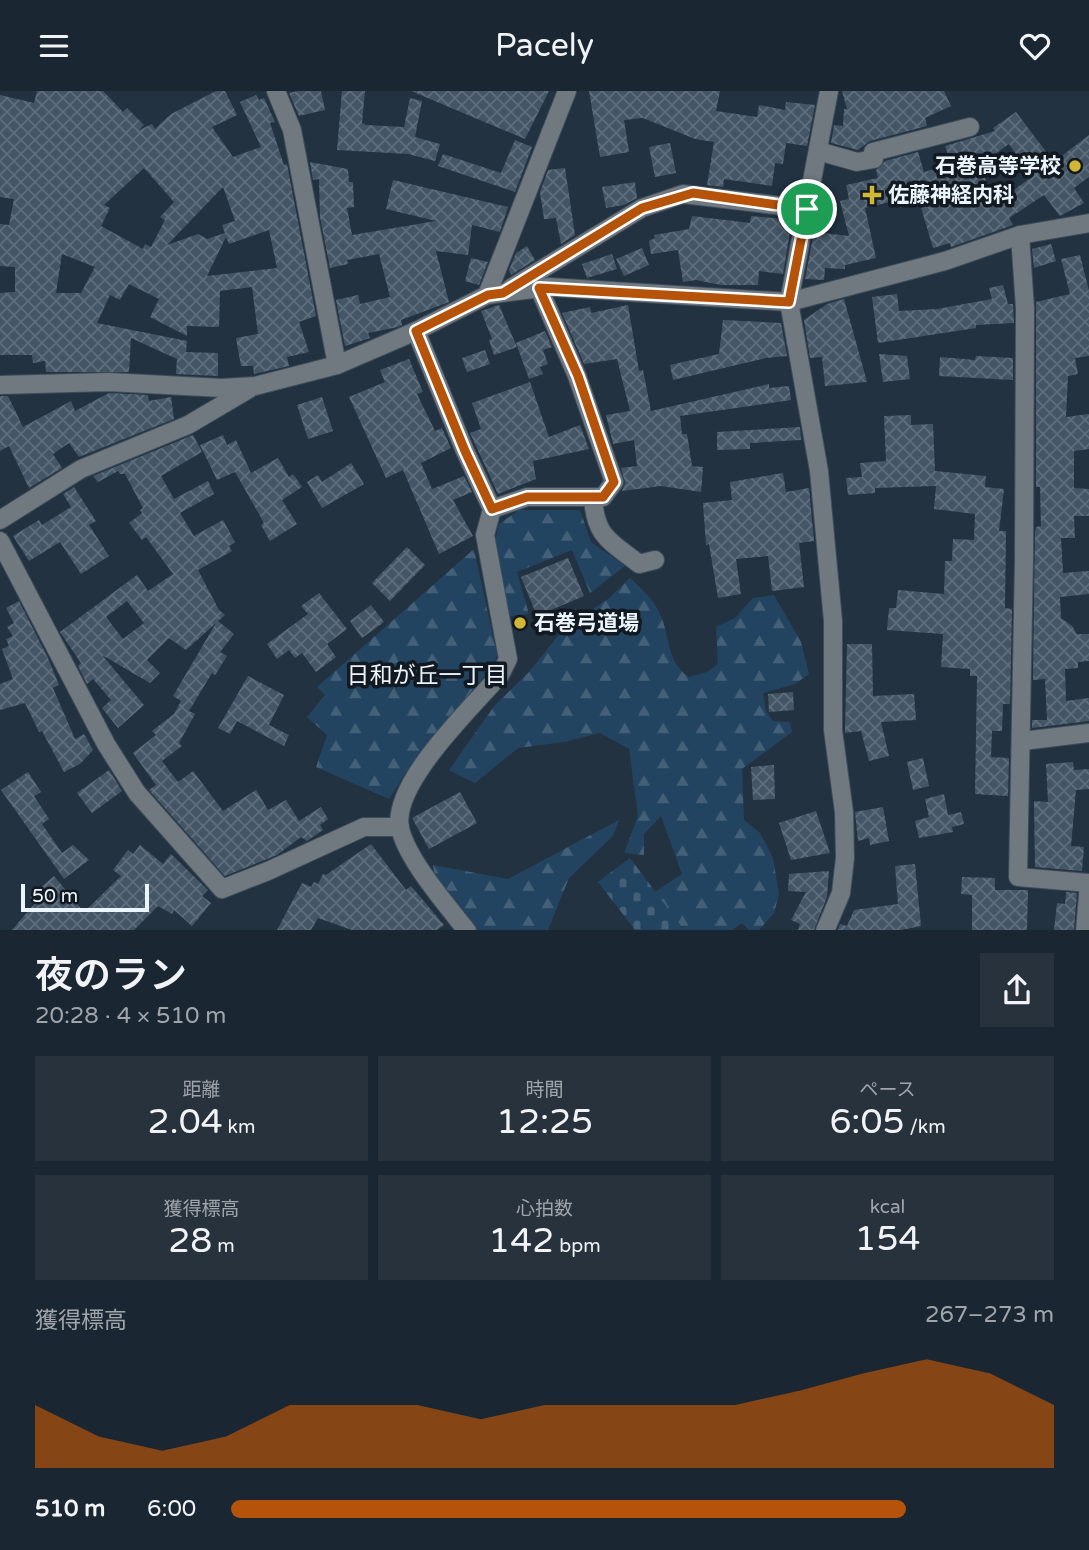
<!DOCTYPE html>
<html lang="ja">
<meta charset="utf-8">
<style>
body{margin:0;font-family:"Varela Round","Noto Sans JP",sans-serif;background:#27323d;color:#f1f3f6;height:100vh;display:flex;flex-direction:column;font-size:26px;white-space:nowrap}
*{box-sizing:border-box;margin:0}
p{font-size:23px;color:#9fa5ab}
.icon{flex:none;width:38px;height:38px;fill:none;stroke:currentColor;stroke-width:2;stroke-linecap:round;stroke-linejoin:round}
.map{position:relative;height:839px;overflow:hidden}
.details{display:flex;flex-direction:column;background:#1a2631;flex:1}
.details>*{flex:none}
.scale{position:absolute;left:21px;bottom:18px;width:128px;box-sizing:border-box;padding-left:7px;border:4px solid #ebf5fe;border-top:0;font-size:19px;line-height:24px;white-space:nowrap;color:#ebf5fe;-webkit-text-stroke:5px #121920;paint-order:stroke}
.pin{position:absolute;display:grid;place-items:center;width:60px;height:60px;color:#fff;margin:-30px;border:4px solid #fff;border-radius:50%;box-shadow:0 2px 7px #0007}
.round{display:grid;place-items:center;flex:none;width:74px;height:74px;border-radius:0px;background:#27323d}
.head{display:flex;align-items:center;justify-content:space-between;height:119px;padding:0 35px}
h1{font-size:38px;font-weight:600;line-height:52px}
.figures{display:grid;grid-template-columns:repeat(3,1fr);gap:10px;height:119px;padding:7px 35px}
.figures div{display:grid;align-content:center;border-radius:0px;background:#27323d;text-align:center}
.figures b{font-size:35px;font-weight:600}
.figures small{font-size:19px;font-weight:400}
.figures p{font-size:19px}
.chart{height:196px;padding:14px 35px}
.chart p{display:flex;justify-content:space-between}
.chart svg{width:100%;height:126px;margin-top:7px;fill:#b45309;opacity:.7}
ul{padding:0 35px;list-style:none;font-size:23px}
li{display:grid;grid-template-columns:112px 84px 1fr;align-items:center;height:52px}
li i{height:18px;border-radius:9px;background:#b45309}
header{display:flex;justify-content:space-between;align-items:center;height:91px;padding:0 35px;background:#1a2631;font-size:32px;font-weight:600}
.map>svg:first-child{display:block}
.forest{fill:url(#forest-firs)}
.cemetery{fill:url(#cemetery-stones)}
.building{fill:url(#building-cross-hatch);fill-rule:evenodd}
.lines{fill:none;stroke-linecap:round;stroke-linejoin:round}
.minor-casing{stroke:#3e4d5b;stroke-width:20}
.minor{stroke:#707880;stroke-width:18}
.route-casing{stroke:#fff;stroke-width:14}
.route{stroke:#b45309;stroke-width:9}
.poi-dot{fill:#d2b635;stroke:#121920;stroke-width:2.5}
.labels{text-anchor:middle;stroke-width:7;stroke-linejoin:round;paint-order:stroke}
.poi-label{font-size:21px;font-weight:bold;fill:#ebf5fe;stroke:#121920;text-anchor:start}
.neighbourhood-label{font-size:23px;fill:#ebf5fe;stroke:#121920}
</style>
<header><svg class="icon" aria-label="menu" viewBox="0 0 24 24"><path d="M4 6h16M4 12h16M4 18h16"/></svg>Pacely<svg class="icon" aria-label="heart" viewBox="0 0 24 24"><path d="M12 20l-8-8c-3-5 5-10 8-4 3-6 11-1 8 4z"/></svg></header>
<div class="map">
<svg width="1089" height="840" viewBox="0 0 1089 840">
<defs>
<pattern id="forest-firs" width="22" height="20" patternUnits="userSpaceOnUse" patternTransform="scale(1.75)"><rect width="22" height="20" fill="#234460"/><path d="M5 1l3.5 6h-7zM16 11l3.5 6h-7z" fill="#436078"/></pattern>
<pattern id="cemetery-stones" width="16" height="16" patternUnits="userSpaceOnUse" patternTransform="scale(1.75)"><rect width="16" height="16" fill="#234460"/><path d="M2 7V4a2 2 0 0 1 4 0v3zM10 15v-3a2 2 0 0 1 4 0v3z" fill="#436078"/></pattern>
<pattern id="building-cross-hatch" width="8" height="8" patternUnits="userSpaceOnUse" patternTransform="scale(1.75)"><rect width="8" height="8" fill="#445565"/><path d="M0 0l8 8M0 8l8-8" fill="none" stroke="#5f6e7c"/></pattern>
</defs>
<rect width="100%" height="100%" fill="#223241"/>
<!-- forest -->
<g class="forest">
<path d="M519,419h61l11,32 34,24 -35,27 -18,-43 -55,22 12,42 -19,2 -15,-75 4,-17z"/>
<path d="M474,458l23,106 -3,10 -77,91 -28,43 -73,-32 11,-32 -20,-18 18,-22 -8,-8z"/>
<path d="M630,487c11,10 23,21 29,34 12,23 6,49 30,65l18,-5 11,-8 -2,-37 19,-9 18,-20 21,-3 27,47 8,32 -14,10 -32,9 3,18 7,10 17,1 2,10 -50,37 2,51 16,13 13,25 6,36 -5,19 -15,17h-10l-7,-7 -10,7h-48l-29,-38 27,-18 -21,-58 -17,18v21l-20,-2 14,-37 -9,-67 -29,-16 -36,9 -46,6 -43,35 -26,-13 46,-65 34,-33 36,-45 43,-28z"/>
<path d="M619,729l-6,16 -44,42 -21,52h-73l-40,-51 -2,-14 75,14z"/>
</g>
<!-- cemetery -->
<path class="cemetery" d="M630,767l54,72h-49l-37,-48z"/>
<!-- building -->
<g class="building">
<path d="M37,0h66l20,21 4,-4 17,17 -5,5 13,-6 3,5 16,-15 45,-23h9l12,24 -25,12 21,30 28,-10 -21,-45 16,-7 3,5 5,-2 11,24 -5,1 14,42 3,-1 29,152 -17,6 10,30 -22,5 2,9 -35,8 -1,-8h-12l-5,-28 22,-4 -6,-47 -32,4 -1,36 -32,-1v10l-37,-19 9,-18 -30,-15 -9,16 -10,-5 -13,28 90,18 -1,11 32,1v23l-42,-2 1,-15 -46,-21 -2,34h-83l-1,-11 -12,2 -1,-8h-32v-62l15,-1v-25l-15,-1v-42l9,1 5,-26 -14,-2v-102l34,8zM144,77l30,34 -14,15 5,3 -14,27 -6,-3 -2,5 -42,-23 9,-18 -6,-3zM223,96l12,34 -13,4 3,8 -18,6 -9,-5 -31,11zM269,139l8,38 -70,8 19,-39 3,7zM62,163l33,13 -14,26h-25z"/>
<path d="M298,0h23l4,19 -26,6 -10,-23z"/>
<path d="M342,0h23l-3,32 4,2 38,2 6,-29 12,3 -7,36 25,7 -5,17 -27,-7 -71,-4z"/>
<path d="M411,0h138l-24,48z"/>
<path d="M589,0h131l-4,20 41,6 2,-12 26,5 1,-8 29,3 -8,41 -21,-3 -3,21 -8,-1 -3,23 -48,-7 -1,8 -16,-2 7,-43 -19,-3 -52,-21 -19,2 5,32 -29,5z"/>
<path d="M842,0h102l7,15 -26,12 2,8 -57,15 -12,9 -27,-7 3,-18 9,1 1,-17h3z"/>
<path d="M1016,21l38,50 35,-27v42l-15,11 10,15 -24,13 -16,-21 -35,23 4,7 -62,22 -1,-4 -17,5 -14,-47 -19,7 -2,-8 -33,8 11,50 -31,7v4l-20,-1 -1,12 -19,-1 9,-47 35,4 -9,-35 9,-2 -3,-14 32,-7 -2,-8 9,-9 33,-9 6,20 27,-8 -6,-18 50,-15 -2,-3zM1009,53l23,33 -31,22 -2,-5 -8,4 -10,-34z"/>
<path d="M515,49l17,7 -17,45 -77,-26 5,-12 58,19z"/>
<path d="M670,52l6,30 -21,4 -6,-30z"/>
<path d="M310,71l38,7 1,13h4l1,25 -7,1 5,27 84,-14 -50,-12 7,-29 115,27 -8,25 -28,-7 -4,30 -32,-4 13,51 -48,18 1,5 -4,2 -30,6 2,5 -25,8 -9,-46 22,-5 2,9 30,-7 -11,-43 -32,6 1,4 -18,4 -10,-51 -1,-38 -6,1z"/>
<path d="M565,77l10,67 -14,9 -5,-26 -12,1 -4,-27 8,-22z"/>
<path d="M635,91l2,16 -13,7 -18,3 -4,-21z"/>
<path d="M692,125l58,7 1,-7 41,4 -9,54 -24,-3 -1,14h-37l-25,-5 -13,2 -5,-32 -27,4 -2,-13 6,-3 -1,-3 35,-6z"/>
<path d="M1051,153l5,17 -22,7 -2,-19z"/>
<path d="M527,155l8,14 -24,15 -2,-5 7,-17z"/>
<path d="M642,157l7,17 -25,11 -8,-17z"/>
<path d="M612,163l5,15 -30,9 -5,-14z"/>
<path d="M1080,164l9,36v65l-14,2 3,16 -10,2 -2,41 23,-3v35l-15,2v37l15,1v27h-15l1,22h-14l2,35 26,-2v23l-29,3 1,21 11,8 5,8h12v27l-11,1v6l-13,1 1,32 23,-3v23l-57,7v-8h15l-2,-41 -12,1 2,-148 1,-5 5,-1 -1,-39h-4v-185l34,-8 -9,-35z"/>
<path d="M471,167l17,4 -9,23 -14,-4z"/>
<path d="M1003,194l5,19h5l1,19 -38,2v3l-98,15 -6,-46 25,-3 2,17 38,-2 55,-10 -3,-11z"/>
<path d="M844,208l23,83 -42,4 -3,-29 -12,1 -6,-38 23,-16z"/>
<path d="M499,214l18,42 -23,8 -5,-15 3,-1 -11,-28z"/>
<path d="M628,214l11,66 4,-1 8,41 118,-27v4l20,-2 2,14 -111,16 2,18h5l5,32 11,1 -2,25 -40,-6 -39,5 3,-8 -4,-15 16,-2 -3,-26 -21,4 -7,-29 24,-4 -13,-52 -33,5 -22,-51 28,-6 1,6z"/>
<path d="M723,229l58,3 6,33 -21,2 -93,22 -3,-15 49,-11z"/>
<path d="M545,240l7,16 -9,3 5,14 -8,3 3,7 -14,5 -13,-36z"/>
<path d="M485,259l5,14 -23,8 -5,-14z"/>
<path d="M879,263l28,2 3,23 -27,3z"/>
<path d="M976,265l37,2v22l-74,-4 1,-19 35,3z"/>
<path d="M409,268l14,33 -6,2 18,37 7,-3 9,20 -30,15 11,26 32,-13 8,16 -19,8 20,36 -34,18 -36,-84 -17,8 -37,-81 36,-15 -5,-12z"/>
<path d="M530,291l19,55 31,-12 9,24 -56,12 3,18 -38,15 -28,-61 11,-4 -9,-26z"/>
<path d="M109,302l39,2 1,6 22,-4 3,22 -95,38 -10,-14 -16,11 9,14 -33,20 -20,-42 -9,5v-55h8l15,31 48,-26 4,10z"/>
<path d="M322,306l11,34 -25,8 -11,-34z"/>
<path d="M911,324v10l22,-1 2,47 51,5 -1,11 19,2 -5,42h7l-1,77 7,1 -2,95h-7l-1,27h-10l-1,26 18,1 -1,38 -33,-2 2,-118h-7v-7l-29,-2 2,-33 -56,-4 2,-22h7l2,-18 46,4 1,-33h7l1,-22 21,1 1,-26 -41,-5 2,-23 -61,2v5l-27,2 -2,-17 16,-1 -2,-14 26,-2 -2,-45z"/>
<path d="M800,336l1,13 -51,3v6l-33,1v-18z"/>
<path d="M193,344l9,17 -41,24 13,23 34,-18 6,13 -34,19 14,23 29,-16 12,22 -6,4 3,5 -34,19 21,40 6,5 -7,6 16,13 -14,18 7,4 -12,19 -3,-2 -23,38 6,3 -16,29 3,3 -20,15 16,21 15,-11 30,40 33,-21 12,20 18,-10 13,21 22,-14 7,12 -8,6 3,5 -16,11 -6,-4 -24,18 -52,21 -76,-86 7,-5 -23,-32 23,-18 -4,-4 22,-17 7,-13 -8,-5 43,-73 -30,27 -17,-12 -22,22 13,13 -10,10 -48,-28 42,50 -26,23 -16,-20 9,-8 -18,-21 -6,5 -9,-18 3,-3 -21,-31 77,-57 11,16 25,-17 -27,-37 -4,3 -13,-17 13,-10 -2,-3 3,-2 -18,-34h-5l-2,-3 -20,11 -5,-6zM127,510l17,22 -21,16 -17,-22z"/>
<path d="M223,344l4,10 9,-5 15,33 27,-15 11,19 4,-3 9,13 -20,13 15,24 -27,17 -9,-16 3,-2 -29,-51 -18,8 -17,-35z"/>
<path d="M351,372l13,21 -42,24 -15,-26 11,-7 4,7z"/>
<path d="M783,382l3,19 23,-4 5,53 -15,2 5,44 -32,4 -4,-35 -32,3 5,35 -23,4 -9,-54 -3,1 -3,-42 29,-3 -2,-18z"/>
<path d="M74,396l22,34 -7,4 20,31 -28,18 -21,-32 -31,19 -16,-25 26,-16 3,5 29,-18 -8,-13z"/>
<path d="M407,456l18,18 -35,36 -18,-18z"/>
<path d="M568,467l16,38 -47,20 -16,-39z"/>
<path d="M319,502l28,36 -20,15 9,13 -20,15 -14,-19 -7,5 -6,-8 -12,9 -10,-15 41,-30 -7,-8z"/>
<path d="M19,510l29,57 11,27 -6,3 22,51 9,-5 9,16 -13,14 -16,8 -22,-41 -3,1 -14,-29 -25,7v-26l13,-5 -11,-30 7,-3 -3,-7 7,-3 -6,-9 7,-4 -8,-15z"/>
<path d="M371,514l13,17 -22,16 -12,-17z"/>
<path d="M847,553h25l1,52 41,-2 2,26 -35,2 8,34 -20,5 -8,-30 -16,2z"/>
<path d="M248,585l36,19 -15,30 20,10 -5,11 -47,-25 -7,13 -12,-6z"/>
<path d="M793,601l1,18 -25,2 -1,-18z"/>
<path d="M923,667l6,28 -16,4 -6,-28z"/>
<path d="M1073,671l1,8 15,-1v20l-13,1 -5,56 13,1 -2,24 -47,-4 -1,-66 14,1 -2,-38z"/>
<path d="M774,674l1,34 -22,1 -2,-33z"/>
<path d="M109,679l13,21 -30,22 -15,-20z"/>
<path d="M28,681l13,20 -7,4 15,23 -7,5 20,29 11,-8 16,15 -25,19 -63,-89z"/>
<path d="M460,701l17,31 -48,26 -17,-31z"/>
<path d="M944,703l4,21 13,-3 3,12 -12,3 1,5 -34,6 -4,-17 14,-4 -4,-18z"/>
<path d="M883,716l6,34 -19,4 -1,-7 -11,3 -3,-29z"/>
<path d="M816,720l14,42 -39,7 -12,-37z"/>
<path d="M371,753l35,46 5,-4 33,39 -7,5h-85l-34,-12 -7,12h-34l25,-47 9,4 3,-5 4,2 5,-10 3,1z"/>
<path d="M140,754l23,19 8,-10 37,36 -6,6 9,7 -19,23 -18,-16 -2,4 -14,-8 -24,24h-122l23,-27 -5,-6 24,-21 30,36 37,-36 -8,-6 15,-20 5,4z"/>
<path d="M915,773l6,62 -20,4h-63l2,-6 7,2 7,-16 44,-6 -3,-38z"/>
<path d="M829,780l-2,26 -13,33h-16l2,-6 -9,-4 15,-28 -18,-1 1,-17z"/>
<path d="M962,786l33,1v12h33l-1,40h-55v-35l-11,-1z"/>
<path d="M1066,801l11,1 -3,37h-20l3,-27 8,1z"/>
</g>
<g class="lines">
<!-- minor casing -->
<g class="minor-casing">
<g id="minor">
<path d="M276,0l16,39 45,235"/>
<path d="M818,60l39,11 17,-3 -1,-7 97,-25"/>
<path d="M1020,144l5,73 -1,251 -6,318 71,6 -4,48"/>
<path d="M511,197l131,-80 41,-14 124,15"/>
<path d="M487,204l80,-204"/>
<path d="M416,240l49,120 27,58 -7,26 23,124 -8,16c-28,32 -109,109 -100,153 7,32 47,77 67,103"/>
<path d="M0,294l109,-3 113,6 33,-2 82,-21 79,-34 71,-36 62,-8 240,15 156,-41 75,-26 69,-12"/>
<path d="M593,406c2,40 17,44 46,67l16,-4"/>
<path d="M492,418l35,-12h76l11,-15 -37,-106 -38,-88"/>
<path d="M0,429l81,-51 107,-44 61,-36"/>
<path d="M0,450l106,203 31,49 85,96 46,-18 96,-44h36"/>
<path d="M1023,650l66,-8"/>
<path d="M825,840l16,-38 4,-35 -1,-46 -11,-82v-109l-14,-150 -30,-169 40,-211"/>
</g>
</g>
<!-- minor -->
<use href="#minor" class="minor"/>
</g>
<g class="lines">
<!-- route casing -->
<g class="route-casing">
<path id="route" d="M693,102l114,16 -18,93 -250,-14 39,88 36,106 -11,15h-76l-35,12 -27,-58 -49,-120 72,-36 15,-2 139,-85z"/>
</g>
<!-- route -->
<use href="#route" class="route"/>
</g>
<!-- markers -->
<g class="poi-dot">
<circle cx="1075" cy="75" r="7"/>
<path d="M868.5 93.5h7v7h7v7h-7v7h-7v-7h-7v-7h7z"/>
<circle cx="520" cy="532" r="7"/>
</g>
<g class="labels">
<!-- poi labels -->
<g class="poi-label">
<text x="1061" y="82" text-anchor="end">石巻高等学校</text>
<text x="888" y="111">佐藤神経内科</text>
<text x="534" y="539">石巻弓道場</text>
</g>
<!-- neighbourhood labels -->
<g class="neighbourhood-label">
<text x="427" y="592">日和が丘一丁目</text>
</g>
</g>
</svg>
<div class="scale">50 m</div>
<div class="pin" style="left:807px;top:118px;background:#1e9e55"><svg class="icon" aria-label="arrive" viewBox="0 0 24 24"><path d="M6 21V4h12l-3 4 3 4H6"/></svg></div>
</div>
<section class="details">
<div class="head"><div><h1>夜のラン</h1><p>20:28 · 4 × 510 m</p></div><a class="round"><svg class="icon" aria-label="share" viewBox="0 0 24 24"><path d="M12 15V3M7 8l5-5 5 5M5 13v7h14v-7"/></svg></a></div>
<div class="figures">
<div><p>距離</p><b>2.04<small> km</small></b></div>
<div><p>時間</p><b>12:25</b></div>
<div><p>ペース</p><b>6:05<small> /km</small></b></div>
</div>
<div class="figures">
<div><p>獲得標高</p><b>28<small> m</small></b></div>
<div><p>心拍数</p><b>142<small> bpm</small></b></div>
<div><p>kcal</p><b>154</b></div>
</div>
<div class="chart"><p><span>獲得標高</span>267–273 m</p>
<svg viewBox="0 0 160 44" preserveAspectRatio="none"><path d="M0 44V22L10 33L20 38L30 33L40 22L50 22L60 22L70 27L80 22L90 22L100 22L110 22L120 17L130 11L140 6L150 11L160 22V44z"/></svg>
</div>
<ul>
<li><b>510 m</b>6:00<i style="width:82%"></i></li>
</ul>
</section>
